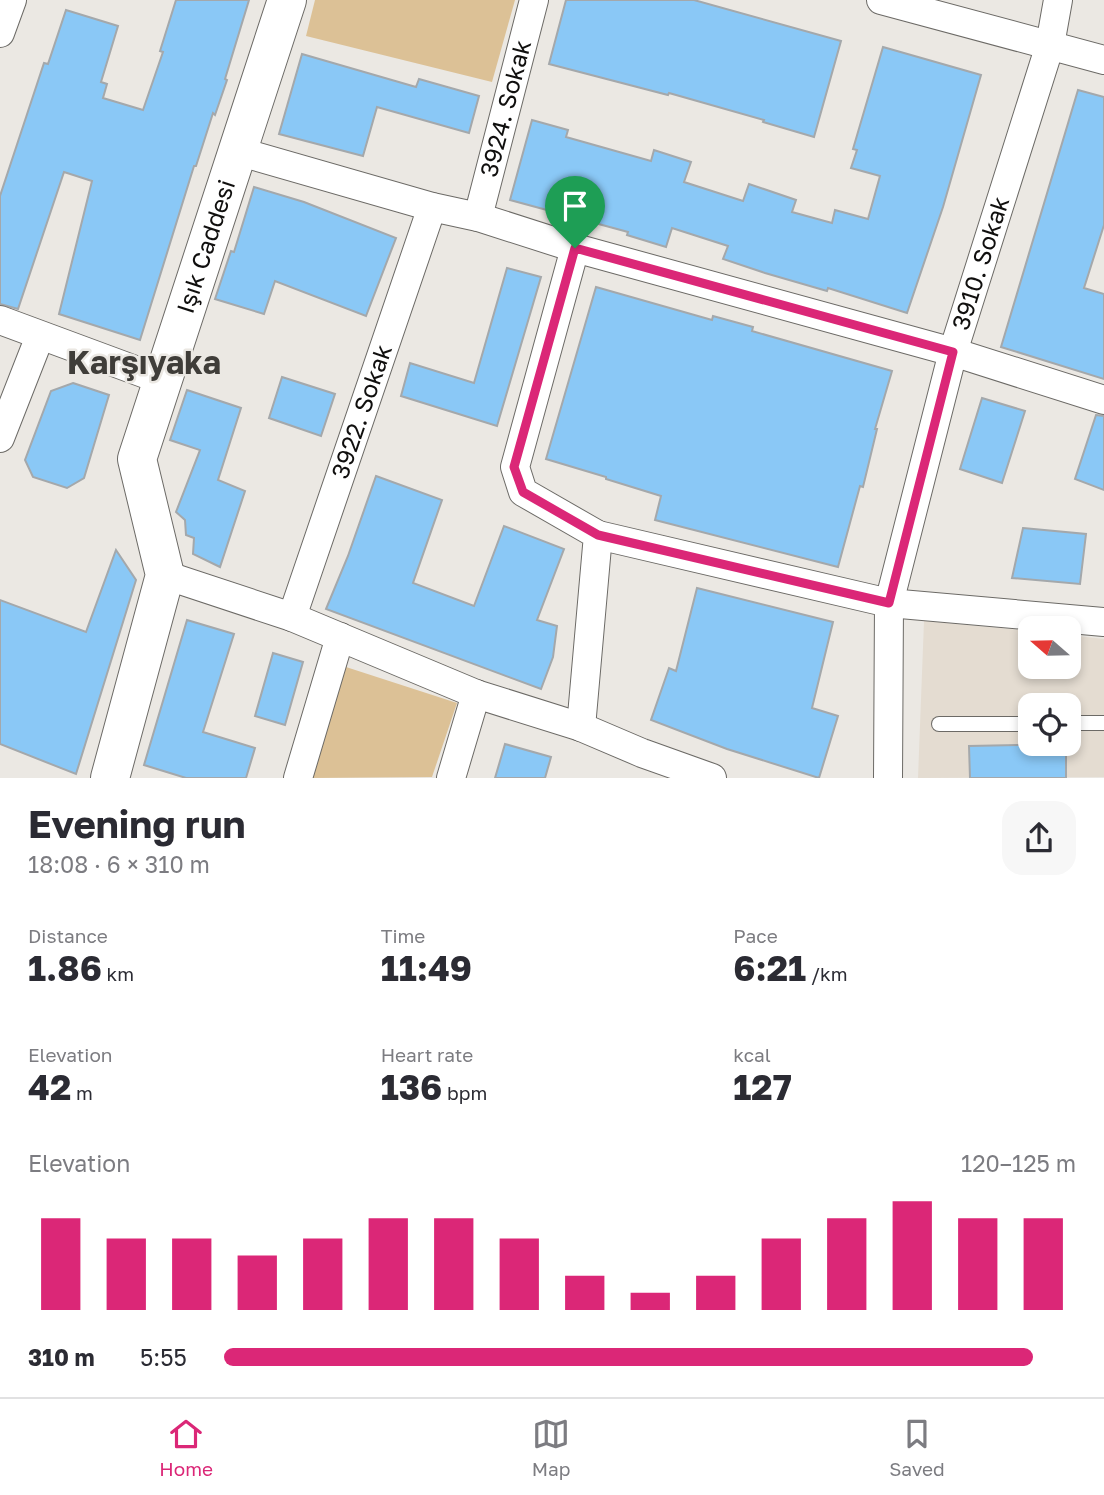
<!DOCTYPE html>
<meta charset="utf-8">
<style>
body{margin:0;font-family:"Golos Text",sans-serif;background:#f7f7f7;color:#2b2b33;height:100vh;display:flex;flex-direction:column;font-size:26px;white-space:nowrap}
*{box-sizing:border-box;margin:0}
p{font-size:23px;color:#7c7c81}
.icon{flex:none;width:38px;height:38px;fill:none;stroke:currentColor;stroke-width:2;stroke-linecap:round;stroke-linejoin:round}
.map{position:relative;height:778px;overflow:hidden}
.side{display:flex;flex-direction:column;background:#fff;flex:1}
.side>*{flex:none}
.needle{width:46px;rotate:290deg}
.buttons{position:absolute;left:1018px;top:616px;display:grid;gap:14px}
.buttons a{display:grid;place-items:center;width:63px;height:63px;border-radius:14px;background:#fff;box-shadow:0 4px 10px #0003;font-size:35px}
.pin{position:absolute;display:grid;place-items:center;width:60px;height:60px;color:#fff;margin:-72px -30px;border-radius:50% 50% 50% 0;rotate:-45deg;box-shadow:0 0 7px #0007}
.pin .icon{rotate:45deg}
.round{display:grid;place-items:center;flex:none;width:74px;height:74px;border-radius:21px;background:#f7f7f7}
.overview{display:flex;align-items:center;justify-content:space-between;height:119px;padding:0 28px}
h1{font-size:38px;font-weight:700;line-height:52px}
.stats{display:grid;grid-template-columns:repeat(3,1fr);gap:10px;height:119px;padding:7px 28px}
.stats div{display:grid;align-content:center}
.stats b{font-size:35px;font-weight:700}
.stats small{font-size:19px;font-weight:400}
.stats p{font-size:19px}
.chart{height:196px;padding:14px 28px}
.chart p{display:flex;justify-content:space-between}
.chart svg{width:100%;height:126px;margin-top:7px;stroke:#db2777;stroke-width:6}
ul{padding:0 28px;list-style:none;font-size:23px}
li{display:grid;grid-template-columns:112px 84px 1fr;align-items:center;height:52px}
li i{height:18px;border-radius:9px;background:#db2777}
.tab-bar{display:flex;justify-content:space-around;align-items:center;height:98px;border-top:2px solid #e1e1e2;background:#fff;font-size:19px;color:#7c7c81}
.tab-bar a{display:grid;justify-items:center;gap:4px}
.tab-bar .active{color:#db2777}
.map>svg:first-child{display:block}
.built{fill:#e4dcd1;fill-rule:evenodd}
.green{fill:#dcc196}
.building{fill:#8ac8f6;stroke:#a4a8ab;stroke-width:2}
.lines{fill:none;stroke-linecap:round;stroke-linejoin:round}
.lane-casing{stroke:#6c6a66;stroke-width:16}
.street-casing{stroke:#6c6a66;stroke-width:30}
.secondary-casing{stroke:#6c6a66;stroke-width:40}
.lane{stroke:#fff;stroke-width:14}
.street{stroke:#fff;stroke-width:28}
.secondary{stroke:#fff;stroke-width:38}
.route-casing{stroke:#fff;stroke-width:14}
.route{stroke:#db2777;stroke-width:9}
.labels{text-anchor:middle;stroke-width:5;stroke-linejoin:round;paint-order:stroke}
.street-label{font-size:24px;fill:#100f0e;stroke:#ebe8e3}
.district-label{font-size:32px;font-weight:bold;fill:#3f3d39;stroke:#ebe8e3}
</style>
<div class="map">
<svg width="1104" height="778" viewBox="0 0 1104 778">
<rect width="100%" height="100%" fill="#ebe8e3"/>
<!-- built -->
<path class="built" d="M924,621l107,10v36h38v-32l35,4v138l-186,1zM1031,705h38v39h-38z"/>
<!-- green -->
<g class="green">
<path d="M315,0h200l-23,82 -186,-46z"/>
<path d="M346,667l111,36 -25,74 -121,1z"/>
</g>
<!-- building -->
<g class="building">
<path d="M176,0h73l-24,79 2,1 -12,35 -2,-2 -17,53h-2l-54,174 -81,-26 33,-133 -28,-9 -46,137 -18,-5v-108l44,-133 4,1 18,-54 52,16 -17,56 6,2 -4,14 40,12 20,-58 -3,-1z"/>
<path d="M566,0h128l147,41 -27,96 -51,-15 1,-2 -95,-27 -1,2 -119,-31z"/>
<path d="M883,47l98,28 -38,132 -36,106 -79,-25 -1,3 -62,-18 -42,-14 5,-13 -56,-18 -6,19 -39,-12 1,-3 -118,-32 22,-80 36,10 -2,7 85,24 3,-11 37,12 -7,20 59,19 6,-17 47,16 -4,12 40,11 3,-13 33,9 12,-43 -29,-8 6,-18 -4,-1z"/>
<path d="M302,54l114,33 3,-8 60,17 -10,37 -92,-26 -14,49 -84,-22z"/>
<path d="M1078,90l26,7v128l-20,63 20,6v85l-103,-32z"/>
<path d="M254,187l50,15 92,36 -30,78 -91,-35 -11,33 -49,-15 16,-48 3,1z"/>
<path d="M507,268l34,9 -44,149 -96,-30 9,-33 64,20z"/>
<path d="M596,287l116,33 1,-4 40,11 -1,4 140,40 -17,58h2l-14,58 -3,-1 -22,81 -183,-47 6,-24 -55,-17v-2l-60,-18z"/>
<path d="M282,377l53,17 -14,42 -52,-18z"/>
<path d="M73,383l36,12 -25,83 -17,10 -34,-11 -8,-17 26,-69z"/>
<path d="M187,390l54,18 -23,72 27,11 -25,76 -27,-13 1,-16 -8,-3 -1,-15 -9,-8 24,-62 -30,-10z"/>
<path d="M982,398l43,13 -23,72 -42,-14z"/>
<path d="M1096,415l8,1v74l-29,-11z"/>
<path d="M376,476l66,24 -29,83 61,23 30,-80 60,23 -27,71 20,6 -4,31 -12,32 -215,-80 22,-53z"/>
<path d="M1023,528l63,6 -6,50 -68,-6z"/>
<path d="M116,550l20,30 -60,194 -76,-30v-144l86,32z"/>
<path d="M697,588l136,34 -21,86 26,8 -19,62 -92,-29 -76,-29 18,-52 7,3z"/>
<path d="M187,620l47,14 -31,98 52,16 -9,30h-60l-42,-13z"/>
<path d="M273,653l30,9 -18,63 -30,-9z"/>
<path d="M505,744l46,13 -6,21h-50z"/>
<path d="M1066,744v34h-96l-1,-32z"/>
</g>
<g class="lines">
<!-- lane casing -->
<g class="lane-casing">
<g id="lane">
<path d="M1069,723h35"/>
<path d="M939,724h92"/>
</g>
</g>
<!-- street casing -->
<g class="street-casing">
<g id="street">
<path d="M881,0l223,60"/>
<path d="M0,33l12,-33"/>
<path d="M237,151l195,56 46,10 97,31 378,104 151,48"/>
<path id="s1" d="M478,217l56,-217"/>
<path d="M575,248l-60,219 8,25 75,43 -17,192"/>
<path d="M0,320l162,60"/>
<path d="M0,438l40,-102"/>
<path d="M598,535l291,68 215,19"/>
<path d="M165,575l127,42 184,77 105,33 61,26 70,25"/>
<path id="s2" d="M292,617l140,-410"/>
<path d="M298,778l42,-141"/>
<path d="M451,778l25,-84"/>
<path id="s3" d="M888,778l1,-175 64,-251 97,-307 8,-45"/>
</g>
</g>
<!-- secondary casing -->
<g class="secondary-casing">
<g id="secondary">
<path id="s4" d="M110,778l55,-203 -28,-116 150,-459"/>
</g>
</g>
<!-- lane -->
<use href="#lane" class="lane"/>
<!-- street -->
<use href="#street" class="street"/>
<!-- secondary -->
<use href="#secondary" class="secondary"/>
</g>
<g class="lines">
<!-- route casing -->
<g class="route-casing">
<path id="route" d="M575,248l378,104 -64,251 -291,-68 -75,-43 -9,-25z"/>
</g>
<!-- route -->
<use href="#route" class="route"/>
</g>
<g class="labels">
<!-- street labels -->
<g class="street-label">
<text dy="8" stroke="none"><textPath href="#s1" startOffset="112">3924. Sokak</textPath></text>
<text dy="8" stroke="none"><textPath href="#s4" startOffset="553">Işık Caddesi</textPath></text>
<text dy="8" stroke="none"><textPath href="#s3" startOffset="527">3910. Sokak</textPath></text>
<text dy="8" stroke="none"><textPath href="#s2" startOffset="217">3922. Sokak</textPath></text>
</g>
<!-- district labels -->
<g class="district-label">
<text x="144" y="374">Karşıyaka</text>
</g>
</g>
</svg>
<div class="buttons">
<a><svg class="needle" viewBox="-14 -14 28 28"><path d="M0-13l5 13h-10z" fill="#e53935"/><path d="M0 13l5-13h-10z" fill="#7c7c81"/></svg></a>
<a><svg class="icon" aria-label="locate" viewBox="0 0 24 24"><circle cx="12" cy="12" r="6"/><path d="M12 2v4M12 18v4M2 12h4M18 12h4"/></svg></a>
</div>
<div class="pin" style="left:575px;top:248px;background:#1e9e55"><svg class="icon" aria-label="arrive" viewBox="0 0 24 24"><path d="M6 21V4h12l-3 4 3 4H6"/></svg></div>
</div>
<section class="side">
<div class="overview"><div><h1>Evening run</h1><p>18:08 · 6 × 310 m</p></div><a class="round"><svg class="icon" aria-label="share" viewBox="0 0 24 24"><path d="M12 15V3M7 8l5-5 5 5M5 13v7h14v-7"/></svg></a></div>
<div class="stats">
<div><p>Distance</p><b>1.86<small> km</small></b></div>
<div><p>Time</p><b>11:49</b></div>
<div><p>Pace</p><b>6:21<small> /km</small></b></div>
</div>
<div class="stats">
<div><p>Elevation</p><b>42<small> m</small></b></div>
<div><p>Heart rate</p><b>136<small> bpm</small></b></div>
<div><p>kcal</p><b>127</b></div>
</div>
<div class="chart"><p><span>Elevation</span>120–125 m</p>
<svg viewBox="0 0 160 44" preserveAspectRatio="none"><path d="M5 44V12M15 44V19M25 44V19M35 44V25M45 44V19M55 44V12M65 44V12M75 44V19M85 44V32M95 44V38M105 44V32M115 44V19M125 44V12M135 44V6M145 44V12M155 44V12"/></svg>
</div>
<ul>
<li><b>310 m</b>5:55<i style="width:95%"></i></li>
</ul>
</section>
<nav class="tab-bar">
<a class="active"><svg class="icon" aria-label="home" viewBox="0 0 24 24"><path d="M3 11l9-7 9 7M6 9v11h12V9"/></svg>Home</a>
<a><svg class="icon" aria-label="map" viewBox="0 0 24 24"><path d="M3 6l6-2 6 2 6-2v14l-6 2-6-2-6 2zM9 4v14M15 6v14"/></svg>Map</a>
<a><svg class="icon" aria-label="saved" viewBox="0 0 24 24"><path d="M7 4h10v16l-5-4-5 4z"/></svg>Saved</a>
</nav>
